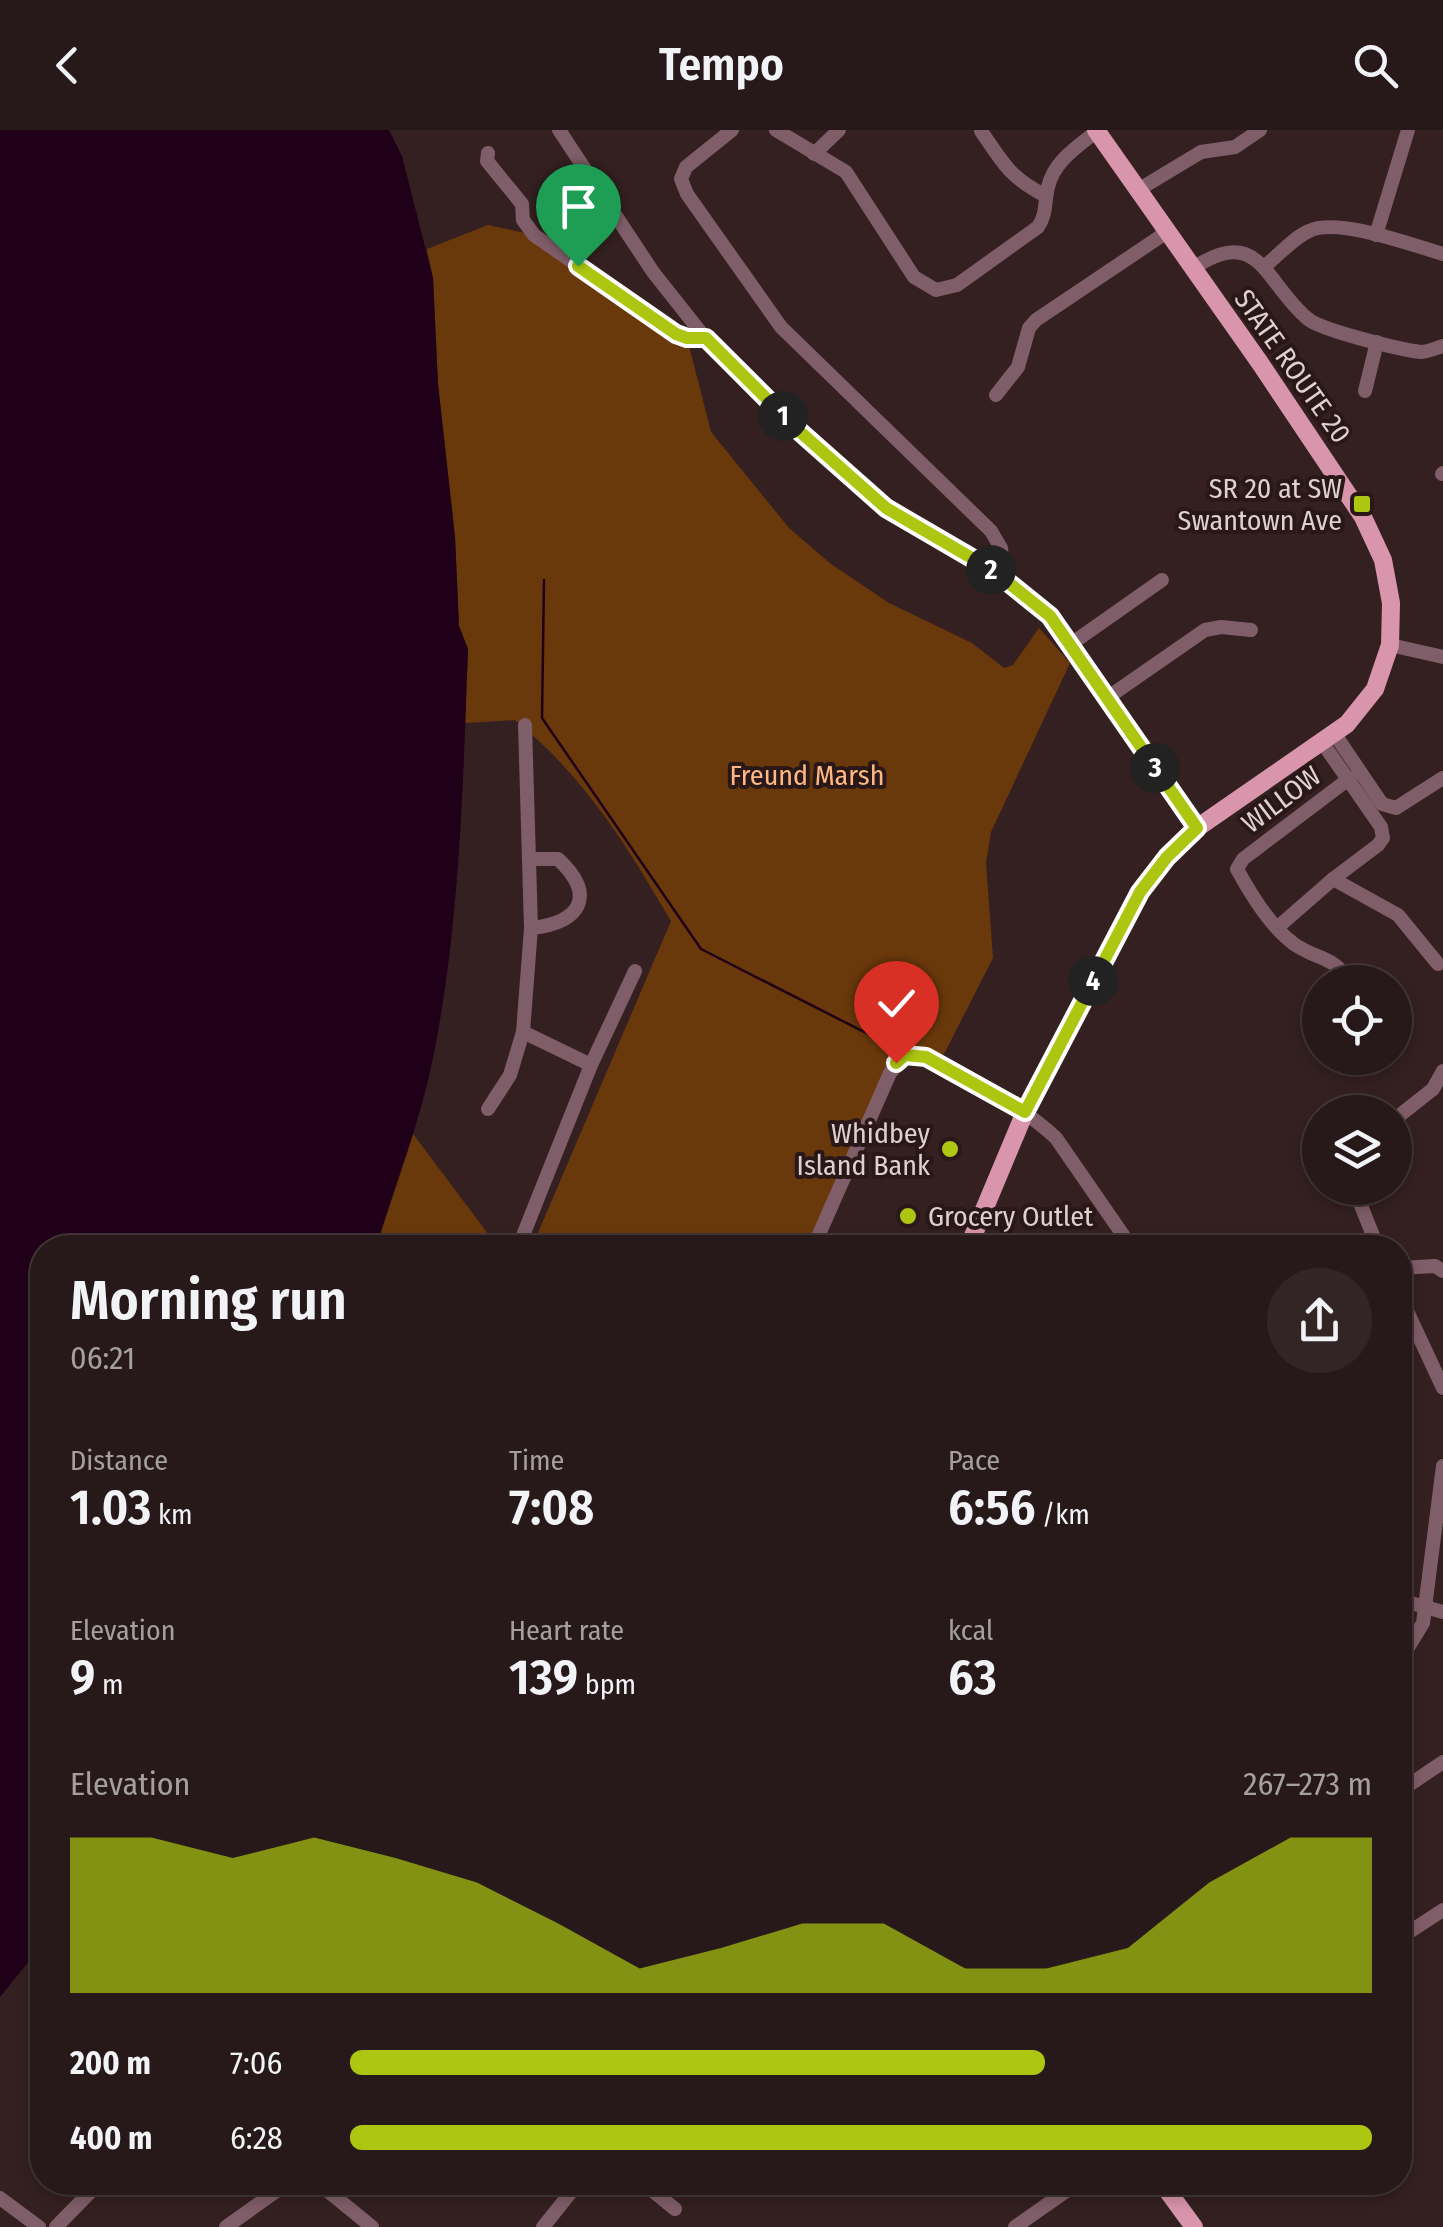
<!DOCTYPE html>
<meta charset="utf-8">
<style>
body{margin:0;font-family:"Fira Sans Condensed",sans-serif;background:#332526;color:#f1f3f6;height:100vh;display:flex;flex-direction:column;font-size:38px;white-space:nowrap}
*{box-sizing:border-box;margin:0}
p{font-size:32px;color:#a4a0a2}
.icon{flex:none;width:55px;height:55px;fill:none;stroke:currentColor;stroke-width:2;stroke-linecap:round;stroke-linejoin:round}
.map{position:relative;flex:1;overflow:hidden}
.sheet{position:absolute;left:30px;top:1105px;width:1382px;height:960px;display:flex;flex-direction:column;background:#271819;border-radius:40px;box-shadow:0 5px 15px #0003,0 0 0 2px #433738}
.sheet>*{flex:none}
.buttons{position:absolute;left:1302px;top:835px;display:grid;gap:20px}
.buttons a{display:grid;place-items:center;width:110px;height:110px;border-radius:50%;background:#271819;box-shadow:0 5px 15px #0003,0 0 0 2px #433738;font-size:50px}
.pin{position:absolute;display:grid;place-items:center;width:85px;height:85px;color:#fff;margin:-102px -42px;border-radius:50% 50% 50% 0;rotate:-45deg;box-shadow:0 0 10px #0007}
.pin .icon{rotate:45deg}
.km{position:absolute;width:50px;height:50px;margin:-25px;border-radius:50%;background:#222;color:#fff;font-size:28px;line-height:50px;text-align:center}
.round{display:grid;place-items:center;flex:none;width:105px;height:105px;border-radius:52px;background:#332526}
.overview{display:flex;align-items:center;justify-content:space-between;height:170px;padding:0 40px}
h1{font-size:55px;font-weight:600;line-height:75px}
.stats{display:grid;grid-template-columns:repeat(3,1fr);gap:15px;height:170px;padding:10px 40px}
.stats div{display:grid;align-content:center}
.stats b{font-size:50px;font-weight:600}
.stats small{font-size:28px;font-weight:400}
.stats p{font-size:28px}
.chart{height:280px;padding:20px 40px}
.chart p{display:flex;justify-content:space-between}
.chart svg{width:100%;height:180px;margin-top:10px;fill:#acc612;opacity:.7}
ul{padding:0 40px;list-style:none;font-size:32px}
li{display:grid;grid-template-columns:160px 120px 1fr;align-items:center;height:75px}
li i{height:25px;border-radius:12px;background:#acc612}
header{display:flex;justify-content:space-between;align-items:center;height:130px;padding:0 40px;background:#271819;font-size:45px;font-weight:600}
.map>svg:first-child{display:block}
.green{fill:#6a390b}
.water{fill:#200019}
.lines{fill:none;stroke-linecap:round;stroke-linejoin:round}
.stream{stroke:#200019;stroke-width:2.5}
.minor{stroke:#805e69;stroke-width:14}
.major{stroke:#d995ac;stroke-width:18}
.route-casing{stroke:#fff;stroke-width:20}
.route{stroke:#acc612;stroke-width:12}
.poi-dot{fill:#acc612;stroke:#2a1717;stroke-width:4}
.labels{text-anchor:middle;stroke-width:8;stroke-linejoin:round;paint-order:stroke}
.street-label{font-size:28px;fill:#dfd1d1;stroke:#2a1717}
.poi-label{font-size:28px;fill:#dfd1d1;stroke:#2a1717;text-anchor:end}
.park-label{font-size:28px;fill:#feb883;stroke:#2a1717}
</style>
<header><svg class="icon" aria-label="back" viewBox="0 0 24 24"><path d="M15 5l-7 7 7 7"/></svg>Tempo<svg class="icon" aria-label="search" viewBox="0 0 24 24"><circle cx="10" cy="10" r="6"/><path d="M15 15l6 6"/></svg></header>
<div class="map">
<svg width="1443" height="2097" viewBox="0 0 1443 2097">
<rect width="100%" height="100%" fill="#342021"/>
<!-- green -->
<g class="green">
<path d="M488,95l46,10 153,103 24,94 78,96 42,36 58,39 83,40 32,25 9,-3 26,-37 31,35 -79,169 -5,31 7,95 -49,96 -17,3 -22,-2 -92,192h-281l139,-326c-44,-75 -87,-145 -156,-201l-50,3 3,-74 -9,-23 -4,-89 -17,-153 -5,-106 -6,-29z"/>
<path d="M413,1004l85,113 -122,1z"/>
</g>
<!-- water -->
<path class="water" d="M0,0h389l13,26 31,122 5,106 17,153 4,89 9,23c-5,135 -8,276 -35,409 -13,65 -38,127 -57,189l-334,1v697l-42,52z"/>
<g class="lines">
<!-- stream -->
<path class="stream" d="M544,450l-2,138 159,231 177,90"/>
<!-- minor -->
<g class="minor">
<path d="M559,0l94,142 53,67 92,91 88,78 108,63 63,53 140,204"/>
<path d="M732,0l-46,37 -5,12 6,15 94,133 210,204 10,17 1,12 -8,11"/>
<path d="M776,0l70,42 68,105 22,13 21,-5 81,-58c9,-13 6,-24 10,-40 6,-26 29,-40 49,-56"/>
<path d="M981,1c23,33 28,46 65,65"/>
<path d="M488,23l-1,8 35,43 1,16 11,15 142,99 11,4 19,1"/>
<path d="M814,24l25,-24"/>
<path d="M1138,60l63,-38 34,-5 25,-17"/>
<path d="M1376,105l32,-105"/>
<path d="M1265,136c14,-11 28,-28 44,-35 29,-14 103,14 134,23"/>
<path d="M1192,139c68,-47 73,15 116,50 13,11 93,31 113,33 7,0 15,-4 22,-6"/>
<path d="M1365,261l12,-49"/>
<path d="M996,265l22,-28 11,-39 7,-8 131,-88"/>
<path d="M1442,344l1,-1"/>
<path d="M1071,514l91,-64"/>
<path d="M1390,515l53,12"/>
<path d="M1107,568l98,-68 16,-3 30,3"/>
<path d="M1334,603l48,71 14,4 47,-30"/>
<path d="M1350,648l-107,81 -6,10c13,24 35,59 57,75 25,17 36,10 58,38"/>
<path d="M531,729h27c39,36 23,64 -27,69"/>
<path d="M1333,749l65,36 40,49"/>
<path d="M1278,797l55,-48 45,-34 5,-7 -2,-11 -59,-85"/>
<path d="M523,902l68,33"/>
<path d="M488,979l22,-34 13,-43 8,-104 -6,-203"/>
<path d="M1395,989l38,-30 10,-18"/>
<path d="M1358,1058l2,15 18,45"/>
<path d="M518,1118l73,-183 44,-94"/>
<path d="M813,1118l77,-175 15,-18 22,2c44,25 92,46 129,81l76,110"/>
<path d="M1400,1138l35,-2 8,5"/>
<path d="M1400,1166l43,92"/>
<path d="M1400,1470l43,12"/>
<path d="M1400,1531l23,-38 20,-157"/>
<path d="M1400,1661l43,-29"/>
<path d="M1400,1808l43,-28"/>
<path d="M317,2052l55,45"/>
<path d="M642,2052l33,27"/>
<path d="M0,2068l39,29"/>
<path d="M56,2097l44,-45"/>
<path d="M226,2097l63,-45"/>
<path d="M543,2097l36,-45"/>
<path d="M1015,2097l64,-45"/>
</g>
<!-- major -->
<g class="major">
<path d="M968,1118l57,-136 115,-220 27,-35 30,-29 150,-104 28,-35 15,-44 1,-42 -8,-43 -20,-43 -103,-154 -164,-233"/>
<path d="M1161,2052l33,45"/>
</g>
</g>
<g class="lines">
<!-- route casing -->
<g class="route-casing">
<path id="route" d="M578,136l98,68 11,4h19l92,92 88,78 108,63 56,45 147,212 -30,29 -27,35 -115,220 -99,-55 -21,-2 -9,8"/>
</g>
<!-- route -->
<use href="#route" class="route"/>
</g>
<!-- markers -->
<g class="poi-dot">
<rect x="1352" y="364" width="20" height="20" rx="5"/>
<circle cx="950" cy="1019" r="10"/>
<circle cx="908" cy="1086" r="10"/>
</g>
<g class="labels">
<!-- street labels -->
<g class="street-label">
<text transform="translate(1293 236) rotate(55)" y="10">STATE ROUTE 20</text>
<text transform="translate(1281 669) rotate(-37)" y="10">WILLOW</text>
</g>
<!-- poi labels -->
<g class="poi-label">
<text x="1342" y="368">SR 20 at SW<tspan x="1342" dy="32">Swantown Ave</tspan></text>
<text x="930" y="1013">Whidbey<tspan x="930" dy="32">Island Bank</tspan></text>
<text x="928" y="1096" text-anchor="start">Grocery Outlet</text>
</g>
<!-- park labels -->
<g class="park-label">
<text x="807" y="655">Freund Marsh</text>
</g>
</g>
</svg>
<div class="buttons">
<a><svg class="icon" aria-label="locate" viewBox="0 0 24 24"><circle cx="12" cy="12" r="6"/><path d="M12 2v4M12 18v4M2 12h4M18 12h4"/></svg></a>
<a><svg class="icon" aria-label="layers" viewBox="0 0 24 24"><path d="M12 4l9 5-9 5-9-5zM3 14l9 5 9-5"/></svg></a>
</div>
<div class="pin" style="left:578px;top:136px;background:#1e9e55"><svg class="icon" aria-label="arrive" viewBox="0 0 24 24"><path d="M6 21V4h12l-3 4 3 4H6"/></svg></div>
<div class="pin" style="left:896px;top:933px;background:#d93025"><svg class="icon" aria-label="check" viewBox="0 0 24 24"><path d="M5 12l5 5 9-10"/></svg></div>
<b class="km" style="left:783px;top:286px">1</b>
<b class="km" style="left:991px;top:440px">2</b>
<b class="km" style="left:1155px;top:638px">3</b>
<b class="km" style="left:1093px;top:851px">4</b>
<section class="sheet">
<div class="overview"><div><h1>Morning run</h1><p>06:21</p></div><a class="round"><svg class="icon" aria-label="share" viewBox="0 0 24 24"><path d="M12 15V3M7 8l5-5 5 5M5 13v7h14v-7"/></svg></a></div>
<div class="stats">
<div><p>Distance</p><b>1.03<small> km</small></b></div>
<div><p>Time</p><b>7:08</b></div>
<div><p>Pace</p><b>6:56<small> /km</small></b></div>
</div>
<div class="stats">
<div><p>Elevation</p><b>9<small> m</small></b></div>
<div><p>Heart rate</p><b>139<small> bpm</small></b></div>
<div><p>kcal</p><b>63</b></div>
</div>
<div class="chart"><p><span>Elevation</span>267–273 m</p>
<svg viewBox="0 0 160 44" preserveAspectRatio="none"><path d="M0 44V6L10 6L20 11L30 6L40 11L50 17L60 27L70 38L80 33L90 27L100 27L110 38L120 38L130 33L140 17L150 6L160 6V44z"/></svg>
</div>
<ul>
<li><b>200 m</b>7:06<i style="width:68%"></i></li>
<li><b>400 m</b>6:28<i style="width:100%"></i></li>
</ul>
</section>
</div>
